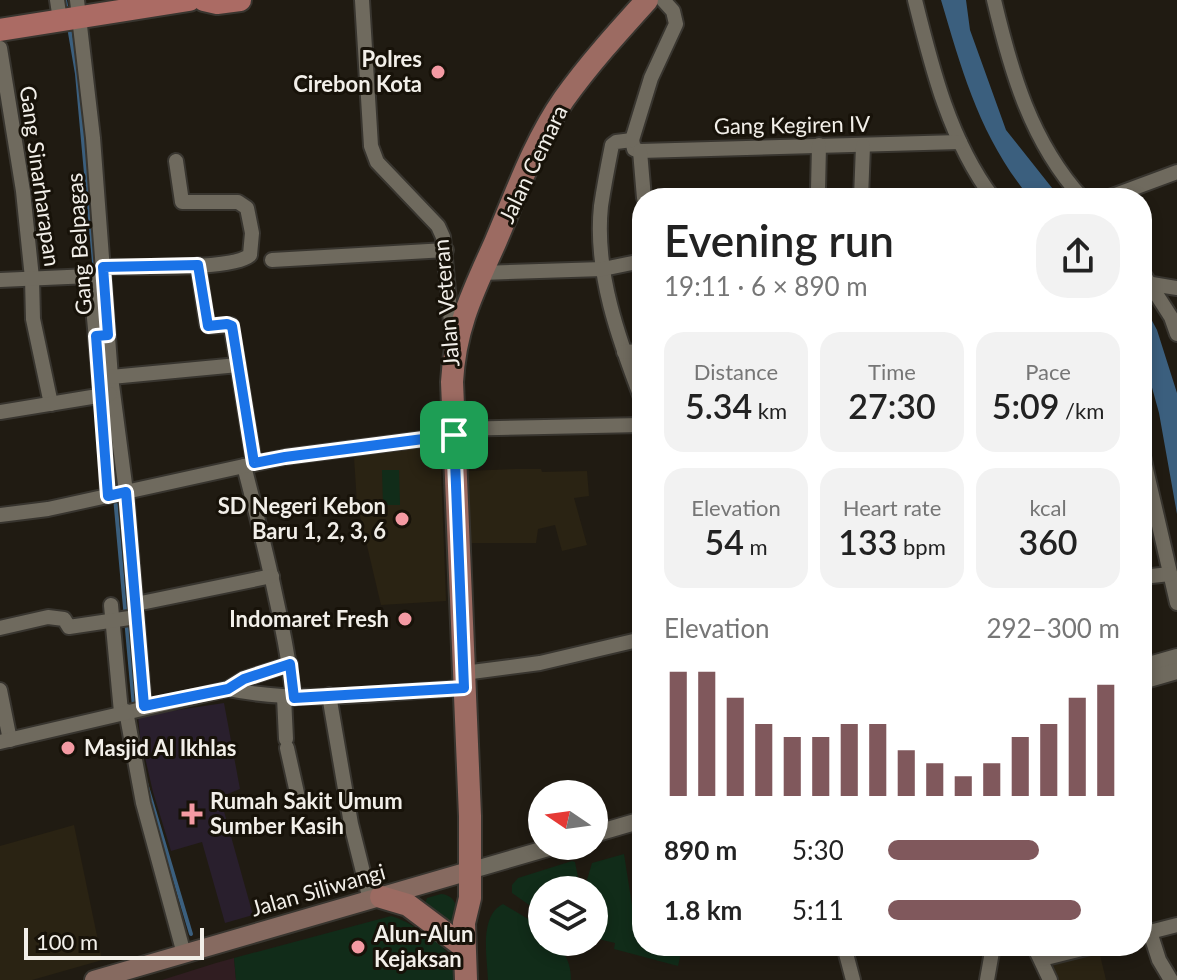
<!DOCTYPE html>
<meta charset="utf-8">
<style>
body{margin:0;font-family:Lato,sans-serif;background:#f2f2f2;color:#222;height:100vh;display:flex;flex-direction:column;font-size:30px;white-space:nowrap}
*{box-sizing:border-box;margin:0}
p{font-size:26px;color:#767676}
.icon{flex:none;width:44px;height:44px;fill:none;stroke:currentColor;stroke-width:2;stroke-linecap:round;stroke-linejoin:round}
.map{position:relative;flex:1;overflow:hidden}
.sheet{position:absolute;left:632px;top:188px;width:520px;height:768px;display:flex;flex-direction:column;background:#fff;border-radius:32px;box-shadow:0 4px 12px #0003}
.sheet>*{flex:none}
.needle{width:52px;rotate:283deg}
.buttons{position:absolute;left:528px;top:780px;display:grid;gap:16px}
.buttons a{display:grid;place-items:center;width:80px;height:80px;border-radius:50%;background:#fff;box-shadow:0 4px 12px #0003;font-size:40px}
.scale{position:absolute;left:24px;bottom:20px;width:180px;box-sizing:border-box;padding-left:8px;border:4px solid #f2efe9;border-top:0;font-size:22px;line-height:28px;white-space:nowrap;color:#f2efe9;-webkit-text-stroke:6px #171209;paint-order:stroke}
.pin{position:absolute;display:grid;place-items:center;width:68px;height:68px;color:#fff;margin:-34px;border-radius:16px;box-shadow:0 4px 12px #0006}
.round{display:grid;place-items:center;flex:none;width:84px;height:84px;border-radius:32px;background:#f2f2f2}
.summary{display:flex;align-items:center;justify-content:space-between;height:136px;padding:0 32px}
h1{font-size:44px;font-weight:600;line-height:60px}
.stats{display:grid;grid-template-columns:repeat(3,1fr);gap:12px;height:136px;padding:8px 32px}
.stats div{display:grid;align-content:center;border-radius:20px;background:#f2f2f2;text-align:center}
.stats b{font-size:34px;font-weight:600}
.stats small{font-size:22px;font-weight:400}
.stats p{font-size:22px}
.chart{height:224px;padding:16px 32px}
.chart p{display:flex;justify-content:space-between}
.chart svg{width:100%;height:144px;margin-top:8px;stroke:#80585c;stroke-width:6}
ul{padding:0 32px;list-style:none;font-size:26px}
li{display:grid;grid-template-columns:128px 96px 1fr;align-items:center;height:60px}
li i{height:20px;border-radius:10px;background:#80585c}
.map>svg:first-child{display:block}
.commercial{fill:#301d21}
.built{fill:#2a2313}
.medical{fill:#291f2d}
.green{fill:#112c19}
.water{fill:#3b5f7e}
.lines{fill:none;stroke-linecap:round;stroke-linejoin:round}
.stream{stroke:#3b5f7e;stroke-width:4}
.minor-casing{stroke:#38352f;stroke-width:18}
.tertiary-casing{stroke:#38352f;stroke-width:20}
.secondary-casing{stroke:#38352f;stroke-width:22}
.primary-casing{stroke:#38352f;stroke-width:26}
.trunk-casing{stroke:#38352f;stroke-width:26}
.minor{stroke:#6f6a5e;stroke-width:14}
.tertiary{stroke:#6f6a5e;stroke-width:16}
.secondary{stroke:#866a60;stroke-width:18}
.primary{stroke:#9c6b62;stroke-width:22}
.trunk{stroke:#ab6b64;stroke-width:22}
.route-casing{stroke:#fff;stroke-width:16}
.route{stroke:#1a73e8;stroke-width:10}
.poi-dot{fill:#f49aa3;stroke:#171209;stroke-width:3}
.labels{text-anchor:middle;stroke-width:6;stroke-linejoin:round;paint-order:stroke}
.poi-label{font-size:22px;font-weight:bold;fill:#f2efe9;stroke:#171209;text-anchor:end}
.street-label{font-size:22px;fill:#f2efe9;stroke:#171209}
</style>
<div class="map">
<svg width="1177" height="980" viewBox="0 0 1177 980">
<rect width="100%" height="100%" fill="#201b12"/>
<!-- commercial -->
<path class="commercial" d="M234,958l2,22h-74l54,-17z"/>
<!-- built -->
<g class="built">
<path d="M440,445l6,156 -65,4 -24,-102 -3,-46z"/>
<path d="M516,469h25l1,3 45,-1 2,25 -15,2 13,47 -25,6 -7,-26 -17,4 -2,14h-68l-3,-72z"/>
<path d="M74,825l28,135 -70,20h-32v-134z"/>
<path d="M1099,951l7,29h-50l-6,-16z"/>
</g>
<!-- medical -->
<path class="medical" d="M224,703l16,86 -20,8 33,118 -28,8 -23,-81 -31,9 -18,-59 -13,-56 -2,-20z"/>
<!-- green -->
<g class="green">
<path d="M382,470h17l1,35h-17z"/>
<path d="M624,854l13,83 5,2v7h28l12,3 -4,17 -64,-17 1,-6 -21,-5v-48h-10l8,-27z"/>
<path d="M572,861l3,1 3,15 -4,13h-32v24l-30,-21v-8l6,-7z"/>
<path d="M441,894c15,1 19,16 12,28l-3,1 -26,-17 3,-8z"/>
<path d="M503,904l37,22 2,16h13c11,12 16,22 16,38h-83c-1,-24 -9,-64 15,-76z"/>
<path d="M391,916c16,4 49,25 58,39 5,8 5,16 5,25h-218l-2,-22z"/>
</g>
<!-- water -->
<g class="water">
<path d="M941,0h25l4,30 36,100 54,68h-30c-50,-61 -67,-124 -89,-198z"/>
<path d="M1142,302l15,28 20,63v121l-18,-101 -17,-62z"/>
</g>
<g class="lines">
<!-- stream -->
<g class="stream">
<path d="M65,0l2,11"/>
<path d="M69,27l8,47 18,199"/>
<path d="M115,497l19,210"/>
<path d="M146,783l45,151"/>
</g>
<!-- minor casing -->
<g class="minor-casing">
<g id="minor">
<path d="M57,0l3,20"/>
<path d="M77,0l16,138 18,239 15,115 18,214"/>
<path d="M362,0l9,146 6,16 61,64 5,11 10,107"/>
<path d="M915,0c17,69 35,141 78,198"/>
<path d="M994,0c17,72 37,142 88,198"/>
<path d="M0,48l23,143 9,87 1,41 18,85"/>
<path d="M632,140l2,9 6,2 320,-9"/>
<path d="M632,140l-16,2 -4,3c-4,20 -8,41 -11,61 -7,66 18,134 41,194"/>
<path d="M632,140l19,-62 25,-54 -3,-13 -10,-11"/>
<path d="M819,145l-1,45 3,8"/>
<path d="M640,151l4,47"/>
<path d="M861,198l2,-52"/>
<path d="M1107,198l70,-26"/>
<path d="M272,260l174,-10"/>
<path d="M198,265l9,59 2,2 22,-1 7,40"/>
<path d="M103,267c28,-1 129,4 147,-12l2,-22 -5,-25 -9,-6h-56l-6,-41"/>
<path d="M1142,272l29,45 6,17"/>
<path d="M481,273l122,-4 39,-8"/>
<path d="M0,280l90,-4 15,157 3,63"/>
<path d="M1152,284l25,4"/>
<path d="M624,352l18,-1"/>
<path d="M111,377l127,-12 16,98"/>
<path d="M0,412l110,-18"/>
<path d="M454,429l188,-4"/>
<path d="M1142,452l35,151"/>
<path d="M244,466c20,77 39,153 50,232"/>
<path d="M0,515l48,-6 237,-52 169,-22"/>
<path d="M1142,577l28,-3"/>
<path d="M136,604l136,-28"/>
<path d="M111,605l10,107"/>
<path d="M0,628l48,-11 16,2 5,8 67,-10"/>
<path d="M464,673l76,-10 102,-24"/>
<path d="M228,689l16,-10 46,-15"/>
<path d="M0,690l10,50"/>
<path d="M329,695l22,129 19,76"/>
<path d="M284,697l2,42"/>
<path d="M126,711l17,92 41,151"/>
<path d="M0,742l228,-53c77,16 158,3 236,-1"/>
<path d="M287,748l10,45"/>
<path d="M1150,932l9,28 12,20"/>
<path d="M1142,934l35,-9"/>
<path d="M844,946l9,34"/>
<path d="M1034,946l16,34"/>
<path d="M1042,959l52,-13"/>
<path d="M987,980l6,-34"/>
</g>
</g>
<!-- tertiary casing -->
<g class="tertiary-casing">
<g id="tertiary">
<path d="M1142,667l35,-10"/>
<path d="M1142,681l35,-10"/>
<path d="M594,834l48,-14"/>
<path d="M469,871l86,-25"/>
</g>
</g>
<!-- secondary casing -->
<g class="secondary-casing">
<path id="secondary" d="M94,980l375,-109"/>
</g>
<!-- primary casing -->
<g class="primary-casing">
<g id="primary">
<path d="M381,897l27,8 56,42"/>
<path d="M466,980l-2,-57 6,-25v-82l-18,-434c3,-55 21,-90 43,-139 21,-49 39,-101 69,-144 25,-35 54,-67 83,-99"/>
</g>
</g>
<!-- trunk casing -->
<g class="trunk-casing">
<g id="trunk">
<path d="M204,0l13,3 23,-3"/>
<path d="M0,30l189,-30"/>
</g>
</g>
<!-- minor -->
<use href="#minor" class="minor"/>
<!-- tertiary -->
<use href="#tertiary" class="tertiary"/>
<!-- secondary -->
<use href="#secondary" class="secondary"/>
<!-- primary -->
<use href="#primary" class="primary"/>
<!-- trunk -->
<use href="#trunk" class="trunk"/>
</g>
<g class="lines">
<!-- route casing -->
<g class="route-casing">
<path id="route" d="M198,265l10,61 19,-2 5,2 22,137 31,-6 169,-22 10,253 -170,10 -4,-34 -46,15 -16,10 -84,17 -18,-214 -18,4 -12,-160 12,-1 -5,-68z"/>
</g>
<!-- route -->
<use href="#route" class="route"/>
</g>
<!-- markers -->
<g class="poi-dot">
<circle cx="438" cy="72" r="8"/>
<circle cx="402" cy="519" r="8"/>
<circle cx="405" cy="619" r="8"/>
<circle cx="68" cy="748" r="8"/>
<path d="M188 802h8v8h8v8h-8v8h-8v-8h-8v-8h8z"/>
<circle cx="358" cy="947" r="8"/>
</g>
<g class="labels">
<!-- poi labels -->
<g class="poi-label">
<text x="422" y="67">Polres<tspan x="422" dy="25">Cirebon Kota</tspan></text>
<text x="386" y="514">SD Negeri Kebon<tspan x="386" dy="25">Baru 1, 2, 3, 6</tspan></text>
<text x="389" y="627">Indomaret Fresh</text>
<text x="84" y="756" text-anchor="start">Masjid Al Ikhlas</text>
<text x="210" y="809" text-anchor="start">Rumah Sakit Umum<tspan x="210" dy="25">Sumber Kasih</tspan></text>
<text x="374" y="942" text-anchor="start">Alun-Alun<tspan x="374" dy="25">Kejaksan</tspan></text>
</g>
<!-- street labels -->
<g class="street-label">
<text transform="translate(792 125) rotate(-1)" y="8">Gang Kegiren IV</text>
<text transform="translate(533 164) rotate(-64)" y="8">Jalan Cemara</text>
<text transform="translate(40 176) rotate(82)" y="8">Gang Sinarharapan</text>
<text transform="translate(79 244) rotate(-94)" y="8">Gang Belpagas</text>
<text transform="translate(446 303) rotate(-95)" y="8">Jalan Veteran</text>
<text transform="translate(318 890) rotate(-16)" y="8">Jalan Siliwangi</text>
</g>
</g>
</svg>
<div class="buttons">
<a><svg class="needle" viewBox="-14 -14 28 28"><path d="M0-13l5 13h-10z" fill="#e53935"/><path d="M0 13l5-13h-10z" fill="#767676"/></svg></a>
<a><svg class="icon" aria-label="layers" viewBox="0 0 24 24"><path d="M12 4l9 5-9 5-9-5zM3 14l9 5 9-5"/></svg></a>
</div>
<div class="scale">100 m</div>
<div class="pin" style="left:454px;top:435px;background:#1e9e55"><svg class="icon" aria-label="arrive" viewBox="0 0 24 24"><path d="M6 21V4h12l-3 4 3 4H6"/></svg></div>
<section class="sheet">
<div class="summary"><div><h1>Evening run</h1><p>19:11 · 6 × 890 m</p></div><a class="round"><svg class="icon" aria-label="share" viewBox="0 0 24 24"><path d="M12 15V3M7 8l5-5 5 5M5 13v7h14v-7"/></svg></a></div>
<div class="stats">
<div><p>Distance</p><b>5.34<small> km</small></b></div>
<div><p>Time</p><b>27:30</b></div>
<div><p>Pace</p><b>5:09<small> /km</small></b></div>
</div>
<div class="stats">
<div><p>Elevation</p><b>54<small> m</small></b></div>
<div><p>Heart rate</p><b>133<small> bpm</small></b></div>
<div><p>kcal</p><b>360</b></div>
</div>
<div class="chart"><p><span>Elevation</span>292–300 m</p>
<svg viewBox="0 0 160 44" preserveAspectRatio="none"><path d="M5 44V6M15 44V6M25 44V14M35 44V22M45 44V26M55 44V26M65 44V22M75 44V22M85 44V30M95 44V34M105 44V38M115 44V34M125 44V26M135 44V22M145 44V14M155 44V10"/></svg>
</div>
<ul>
<li><b>890 m</b>5:30<i style="width:65%"></i></li>
<li><b>1.8 km</b>5:11<i style="width:83%"></i></li>
</ul>
</section>
</div>
